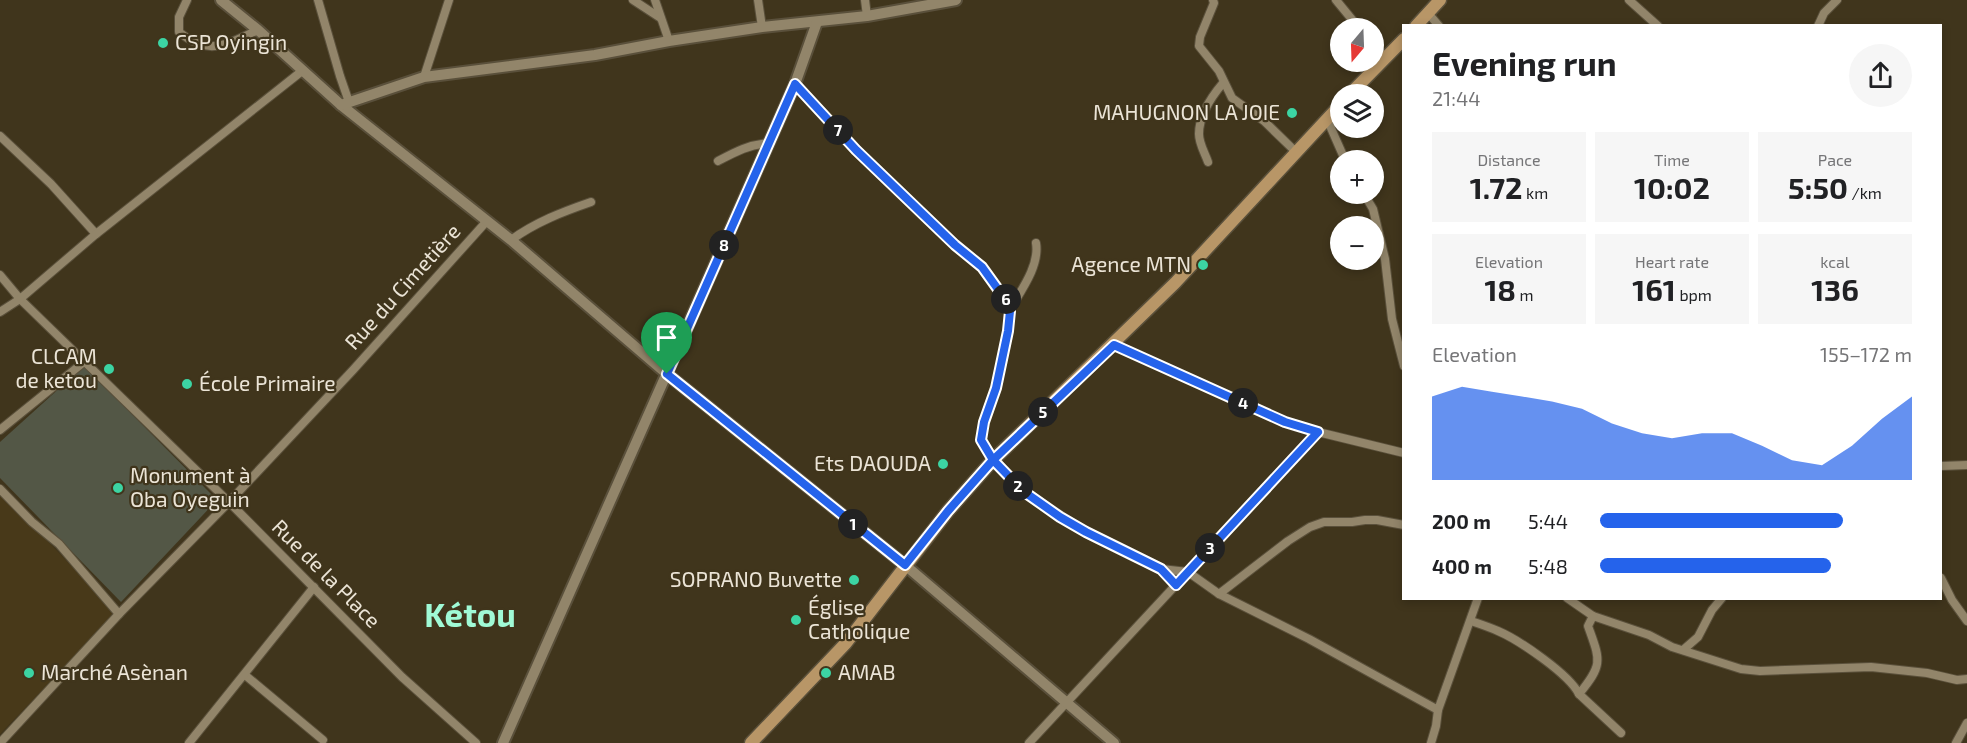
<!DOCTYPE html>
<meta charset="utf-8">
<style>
body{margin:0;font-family:"Exo 2",sans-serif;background:#f6f6f6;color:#202124;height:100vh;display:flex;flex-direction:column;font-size:22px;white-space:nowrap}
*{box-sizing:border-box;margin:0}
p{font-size:20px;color:#757577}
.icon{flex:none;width:33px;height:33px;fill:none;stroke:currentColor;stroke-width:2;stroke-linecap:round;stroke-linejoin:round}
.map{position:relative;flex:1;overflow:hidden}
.details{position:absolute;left:1402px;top:24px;width:540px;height:576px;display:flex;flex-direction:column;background:#fff;border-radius:0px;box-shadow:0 3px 9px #0003}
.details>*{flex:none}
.needle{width:39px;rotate:199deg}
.buttons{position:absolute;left:1330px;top:18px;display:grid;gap:12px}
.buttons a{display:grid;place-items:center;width:54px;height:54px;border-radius:50%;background:#fff;box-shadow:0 3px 9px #0003;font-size:30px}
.pin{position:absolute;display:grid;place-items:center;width:51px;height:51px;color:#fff;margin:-62px -26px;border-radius:50% 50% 50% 0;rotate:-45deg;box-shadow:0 0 6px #0007}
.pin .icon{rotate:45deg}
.km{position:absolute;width:30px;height:30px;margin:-15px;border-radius:50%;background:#222;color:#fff;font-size:16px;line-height:30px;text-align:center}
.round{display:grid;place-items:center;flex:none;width:63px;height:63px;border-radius:32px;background:#f6f6f6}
.head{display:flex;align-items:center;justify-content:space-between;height:102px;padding:0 30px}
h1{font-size:33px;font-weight:700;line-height:45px}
.metrics{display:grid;grid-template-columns:repeat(3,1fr);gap:9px;height:102px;padding:6px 30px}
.metrics div{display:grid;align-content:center;border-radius:0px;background:#f6f6f6;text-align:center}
.metrics b{font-size:30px;font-weight:700}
.metrics small{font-size:16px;font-weight:400}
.metrics p{font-size:16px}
.chart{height:168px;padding:12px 30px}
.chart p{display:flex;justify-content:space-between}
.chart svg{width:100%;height:108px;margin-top:6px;fill:#2563eb;opacity:.7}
ul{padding:0 30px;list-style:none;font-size:20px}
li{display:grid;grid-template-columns:96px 72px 1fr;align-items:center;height:45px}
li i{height:15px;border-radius:8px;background:#2563eb}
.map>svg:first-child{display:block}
.built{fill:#483919}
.green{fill:#535746}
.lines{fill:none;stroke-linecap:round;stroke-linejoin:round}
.street-casing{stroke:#5a503b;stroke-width:10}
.secondary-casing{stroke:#5a503b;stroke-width:14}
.primary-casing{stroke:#5a503b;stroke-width:15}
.street{stroke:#92856a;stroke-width:8}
.secondary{stroke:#92856a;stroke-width:10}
.primary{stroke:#b89667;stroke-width:12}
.route-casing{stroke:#fff;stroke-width:12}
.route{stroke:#2563eb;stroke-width:8}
.poi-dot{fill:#3cd4a3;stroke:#40351c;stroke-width:2}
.labels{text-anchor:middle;stroke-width:4.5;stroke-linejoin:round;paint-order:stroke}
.poi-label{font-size:21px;fill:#ebe4d6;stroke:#40351c;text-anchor:start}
.street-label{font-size:21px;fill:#ebe4d6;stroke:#40351c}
.town-label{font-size:33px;font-weight:bold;fill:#a0fad6;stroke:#40351c}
</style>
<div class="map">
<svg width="1967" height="743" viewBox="0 0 1967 743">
<rect width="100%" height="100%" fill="#40351c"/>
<!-- built -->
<path class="built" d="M0,492l117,121 -117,121z"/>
<!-- green -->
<path class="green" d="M84,366l133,134 -96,102 -121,-124v-36z"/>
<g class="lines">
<!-- street casing -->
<g class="street-casing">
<g id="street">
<path d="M187,0l-8,17v15c30,25 48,12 79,-2"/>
<path d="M318,0l22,76 9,26"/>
<path d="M633,0l26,17"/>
<path d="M655,0l14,41"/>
<path d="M758,0l4,27"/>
<path d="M865,0l2,16"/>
<path d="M1213,0l1,3 -14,34 -1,9 20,25 13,27 32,23 32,31"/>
<path d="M1336,0l23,28"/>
<path d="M1629,0l29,26"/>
<path d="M1428,13l11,13"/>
<path d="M1818,26l6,-13 13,-13"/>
<path d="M1374,45l11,13"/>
<path d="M424,77l25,-77"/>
<path d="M795,84l62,66 98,95 27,22 23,32 4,12 -1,20 -12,57 -12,33 -3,19 12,20 30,31 63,41 75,37 27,3 31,22 90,45 129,71"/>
<path d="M1327,119l18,41"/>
<path d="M0,136l51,48 45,50"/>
<path d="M718,161c17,-9 32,-17 51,-18"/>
<path d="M1208,162c-3,-9 -9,-18 -9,-28 0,-18 13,-38 24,-51"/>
<path d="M1364,194l9,15 12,50 7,60 12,47"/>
<path d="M511,240c25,-18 51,-28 80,-38"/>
<path d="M0,275l20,24 209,203 173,175 74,66"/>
<path d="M1009,311c11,-19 31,-45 27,-68"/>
<path d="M0,312l20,-13 76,-65 206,-163"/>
<path d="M1114,345l171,77 33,10 86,21"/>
<path d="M0,430l84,-68"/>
<path d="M1941,466l26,-1"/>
<path d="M0,489l32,33 27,22 60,70"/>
<path d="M1161,569l15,16"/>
<path d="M1941,578l11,22 15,21"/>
<path d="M1219,594l69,-53 22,-14 14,-5h28l13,-2h12l27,5"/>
<path d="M1567,598l26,18 56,19 23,12 69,22 19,2 111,-4 56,6 30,7 10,-1"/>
<path d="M1593,616l-5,10c12,34 16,38 -9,68l42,39"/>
<path d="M1471,621c9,3 18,6 27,10 21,9 71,43 81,63"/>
<path d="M1683,650l15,-13 14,-27 10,-12"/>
<path d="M245,675l78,65"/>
<path d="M0,743l119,-129 110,-112 124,-132 133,-148"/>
<path d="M189,743l125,-156"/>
<path d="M1029,743l289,-311"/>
<path d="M1431,743l5,-17 2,-16 40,-112"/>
<path d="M1956,743l11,-20"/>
</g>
</g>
<!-- secondary casing -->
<g class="secondary-casing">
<g id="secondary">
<path d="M221,0l37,30 83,75 170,135 156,134 238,191 209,178"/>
<path d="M341,105l83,-28 171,-22 74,-14 93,-14 105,-11 89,-16"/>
<path d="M503,743l292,-659 22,-62"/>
</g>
</g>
<!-- primary casing -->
<g class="primary-casing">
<g id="primary">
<path d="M1416,26l24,-26"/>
<path d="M1350,94l54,-55"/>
<path d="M751,743l95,-100 102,-132 45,-51 182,-177 166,-179"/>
</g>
</g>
<!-- street -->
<use href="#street" class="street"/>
<!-- secondary -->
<use href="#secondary" class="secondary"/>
<!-- primary -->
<use href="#primary" class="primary"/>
</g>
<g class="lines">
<!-- route casing -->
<g class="route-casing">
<path id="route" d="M667,374l238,191 43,-54 45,-51 30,31 37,26 26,15 75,37 15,16 142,-153 -33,-10 -171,-77 -121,115 -12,-20 3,-18 12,-34 12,-57 2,-20 -5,-12 -23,-32 -27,-22 -99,-95 -61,-66 -128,290"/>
</g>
<!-- route -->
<use href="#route" class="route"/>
</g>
<!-- markers -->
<g class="poi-dot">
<circle cx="163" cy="43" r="6"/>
<circle cx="1292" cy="113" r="6"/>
<circle cx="1203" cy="265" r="6"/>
<circle cx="109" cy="369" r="6"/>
<circle cx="187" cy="384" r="6"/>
<circle cx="943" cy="464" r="6"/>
<circle cx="118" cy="488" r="6"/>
<circle cx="854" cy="580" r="6"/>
<circle cx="796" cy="620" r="6"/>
<circle cx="29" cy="673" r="6"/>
<circle cx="826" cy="673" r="6"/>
</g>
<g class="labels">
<!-- poi labels -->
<g class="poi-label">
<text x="175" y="50">CSP Oyingin</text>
<text x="1280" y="120" text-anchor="end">MAHUGNON LA JOIE</text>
<text x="1191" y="272" text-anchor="end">Agence MTN</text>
<text x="97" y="364" text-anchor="end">CLCAM<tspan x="97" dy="24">de ketou</tspan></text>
<text x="199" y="391">École Primaire</text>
<text x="931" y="471" text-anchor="end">Ets DAOUDA</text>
<text x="130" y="483">Monument à<tspan x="130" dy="24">Oba Oyeguin</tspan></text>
<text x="842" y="587" text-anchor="end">SOPRANO Buvette</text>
<text x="808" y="615">Église<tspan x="808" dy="24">Catholique</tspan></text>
<text x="41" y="680">Marché Asènan</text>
<text x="838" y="680">AMAB</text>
</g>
<!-- street labels -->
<g class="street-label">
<text transform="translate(403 287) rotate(-48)" y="7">Rue du Cimetière</text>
<text transform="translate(326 574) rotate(45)" y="7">Rue de la Place</text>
</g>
<!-- town labels -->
<g class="town-label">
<text x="470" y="627">Kétou</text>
</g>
</g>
</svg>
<div class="buttons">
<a><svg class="needle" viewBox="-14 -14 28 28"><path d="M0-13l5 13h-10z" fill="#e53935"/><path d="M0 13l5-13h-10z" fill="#757577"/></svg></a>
<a><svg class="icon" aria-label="layers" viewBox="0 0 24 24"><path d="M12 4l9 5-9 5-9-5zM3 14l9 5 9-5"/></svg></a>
<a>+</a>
<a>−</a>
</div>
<div class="pin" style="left:667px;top:374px;background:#1e9e55"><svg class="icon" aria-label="arrive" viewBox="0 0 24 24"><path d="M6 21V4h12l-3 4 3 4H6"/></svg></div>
<b class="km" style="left:853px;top:524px">1</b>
<b class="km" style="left:1018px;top:486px">2</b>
<b class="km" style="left:1210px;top:548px">3</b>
<b class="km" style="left:1243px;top:403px">4</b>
<b class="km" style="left:1043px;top:412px">5</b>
<b class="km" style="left:1006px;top:299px">6</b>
<b class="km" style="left:838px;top:130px">7</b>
<b class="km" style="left:724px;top:245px">8</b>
<section class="details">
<div class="head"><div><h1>Evening run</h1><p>21:44</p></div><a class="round"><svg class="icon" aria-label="share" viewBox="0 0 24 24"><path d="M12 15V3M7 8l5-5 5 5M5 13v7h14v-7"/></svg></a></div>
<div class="metrics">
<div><p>Distance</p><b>1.72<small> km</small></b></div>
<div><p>Time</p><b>10:02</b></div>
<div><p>Pace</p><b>5:50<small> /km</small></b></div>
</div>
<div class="metrics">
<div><p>Elevation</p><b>18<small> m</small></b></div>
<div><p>Heart rate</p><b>161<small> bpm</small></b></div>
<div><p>kcal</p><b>136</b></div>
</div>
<div class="chart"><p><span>Elevation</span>155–172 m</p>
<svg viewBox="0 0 160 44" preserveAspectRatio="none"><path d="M0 44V10L10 6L20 8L30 10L40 12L50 15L60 21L70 25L80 27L90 25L100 25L110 30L120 36L130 38L140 30L150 19L160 10V44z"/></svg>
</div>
<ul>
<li><b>200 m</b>5:44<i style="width:78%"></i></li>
<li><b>400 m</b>5:48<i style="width:74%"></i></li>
</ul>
</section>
</div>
